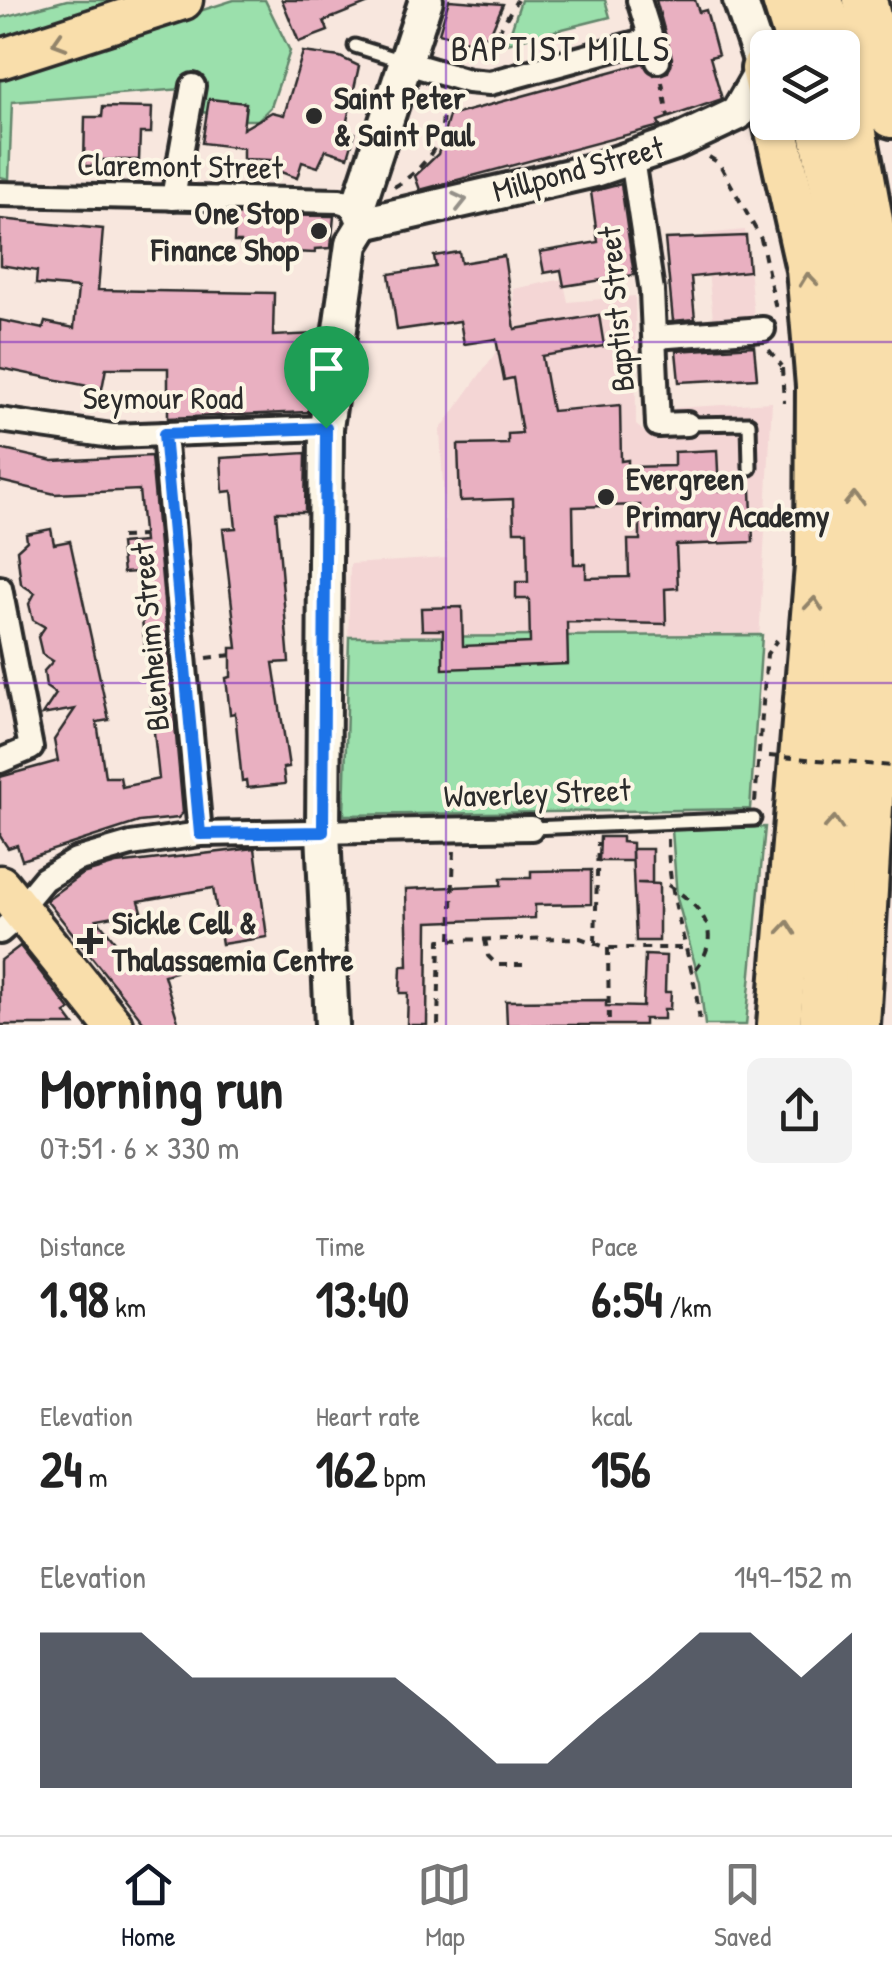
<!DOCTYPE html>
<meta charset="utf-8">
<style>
body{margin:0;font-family:"Patrick Hand",sans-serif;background:#f2f2f2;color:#222;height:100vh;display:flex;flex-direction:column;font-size:38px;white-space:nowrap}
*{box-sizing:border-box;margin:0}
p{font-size:32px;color:#767676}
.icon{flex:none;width:55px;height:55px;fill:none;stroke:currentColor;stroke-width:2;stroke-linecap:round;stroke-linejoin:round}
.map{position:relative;height:1025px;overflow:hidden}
.drawer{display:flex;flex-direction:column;background:#fff;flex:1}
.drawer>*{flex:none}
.buttons{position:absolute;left:750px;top:30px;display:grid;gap:20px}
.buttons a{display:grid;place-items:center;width:110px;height:110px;border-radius:15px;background:#fff;box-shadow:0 2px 8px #0004;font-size:50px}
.pin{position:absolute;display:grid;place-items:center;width:85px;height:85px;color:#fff;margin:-102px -42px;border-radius:50% 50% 50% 0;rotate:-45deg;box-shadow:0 0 10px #0007}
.pin .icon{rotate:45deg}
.round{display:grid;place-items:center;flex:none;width:105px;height:105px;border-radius:15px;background:#f2f2f2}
.overview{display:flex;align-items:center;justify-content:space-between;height:170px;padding:0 40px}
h1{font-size:55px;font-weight:800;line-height:75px}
.metrics{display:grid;grid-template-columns:repeat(3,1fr);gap:15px;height:170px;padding:10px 40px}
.metrics div{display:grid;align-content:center}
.metrics b{font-size:50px;font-weight:800}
.metrics small{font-size:28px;font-weight:400}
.metrics p{font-size:28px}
.chart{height:280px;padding:20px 40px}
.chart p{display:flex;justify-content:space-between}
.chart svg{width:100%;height:180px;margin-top:10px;fill:#111827;opacity:.7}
.dock{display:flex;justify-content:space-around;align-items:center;height:140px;border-top:2px solid #e0e0e0;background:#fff;font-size:28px;color:#767676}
.dock a{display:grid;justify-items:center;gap:5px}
.dock .current{color:#111827}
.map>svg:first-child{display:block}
.built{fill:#f4d6d5}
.green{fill:#9be0ac;stroke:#63866c;stroke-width:2.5}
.building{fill:#e9b0c1;stroke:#2b2b2b;stroke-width:2.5;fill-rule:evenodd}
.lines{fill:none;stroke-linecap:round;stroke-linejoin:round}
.service-casing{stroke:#2b2b2b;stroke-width:19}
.minor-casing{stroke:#2b2b2b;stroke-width:30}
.secondary-casing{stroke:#2b2b2b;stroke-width:40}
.primary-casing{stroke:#2b2b2b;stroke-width:45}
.motorway-casing{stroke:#2b2b2b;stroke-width:50}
.path{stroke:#2b2b2b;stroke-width:4;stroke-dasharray:8 8;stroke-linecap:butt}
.service{stroke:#fcf5e5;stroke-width:11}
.minor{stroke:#fcf5e5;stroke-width:22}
.secondary{stroke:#fcf5e5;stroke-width:32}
.primary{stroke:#f9deab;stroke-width:38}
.motorway{stroke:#f9deab;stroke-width:42}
.path-bridge{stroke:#2b2b2b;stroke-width:4;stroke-dasharray:8 8;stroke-linecap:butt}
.oneway{stroke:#92846b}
.oneway2{stroke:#949088}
.route-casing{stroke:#fff;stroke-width:20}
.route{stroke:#1a73e8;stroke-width:12}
.grid{fill:none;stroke:#7b2cbf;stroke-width:2.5;stroke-opacity:0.55}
.poi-dot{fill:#2b2b2b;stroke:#fcf5e5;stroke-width:4}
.labels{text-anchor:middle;stroke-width:8;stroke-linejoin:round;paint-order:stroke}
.poi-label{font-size:32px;font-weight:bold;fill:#2b2b2b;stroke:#fcf5e5;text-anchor:start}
.street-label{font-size:32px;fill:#2b2b2b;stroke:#fcf5e5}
.neighbourhood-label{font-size:35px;letter-spacing:2.5px;fill:#2b2b2b;stroke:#fcf5e5}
</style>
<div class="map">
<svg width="892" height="1025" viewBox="0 0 892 1025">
<rect width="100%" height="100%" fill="#f8e7de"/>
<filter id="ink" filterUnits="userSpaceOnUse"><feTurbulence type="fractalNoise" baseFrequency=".01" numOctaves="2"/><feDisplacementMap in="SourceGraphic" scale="20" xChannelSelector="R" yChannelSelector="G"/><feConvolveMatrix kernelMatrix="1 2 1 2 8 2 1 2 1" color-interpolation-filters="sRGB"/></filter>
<g filter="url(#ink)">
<!-- built -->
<g class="built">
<path d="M745,230l9,86 -41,2 -9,-84z"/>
<path d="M563,279l5,23 67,-6 1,129 12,10h37l-11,-27 98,-6 -22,407 -406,6 6,-251 97,-6 -7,-128 54,-75 21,-48 -2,-18z"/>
</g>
<!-- green -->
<g class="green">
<path d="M67,0h84l-151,51v-33z"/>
<path d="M234,0h31l25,51 -19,56 -13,13h-14l2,-17 -36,-4 -2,14 -12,-2 -13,-22 -171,13 -3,77 -9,-2v-102z"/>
<path d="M521,0h84l5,17 -103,26z"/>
<path d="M762,635l-12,174 -406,6 5,-178z"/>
<path d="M765,827l-19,198h-41l-5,-42 -23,-85 -5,-68z"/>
</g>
<!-- building -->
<g class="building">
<path d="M282,0h92v1l-50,20 4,10 -29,11z"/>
<path d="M449,0l54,4 -14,33 -12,-4 -3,10 -35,-10z"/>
<path d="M656,0h39l4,12 7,-2 12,45 -8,2 12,42 -64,22 2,5 -240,64 -5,-14 23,-22 11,-38 194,-53 11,12 14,-3 4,-14z"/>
<path d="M303,52l37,5 19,9 -14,64 10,3 -7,24 -22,-7 -8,17 -16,-5 -5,16 -27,-10v-8l-27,-1v-11l-41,-5 7,-44 37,4 -3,26 29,-17 12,3z"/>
<path d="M103,107l49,1 -1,25h-11l-1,27h-37v6h-18l1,-49h17z"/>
<path d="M621,184l13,91 -70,11 -3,-16 -17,3 -4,-21 58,-10 -7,-50z"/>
<path d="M235,215l99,1 -3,32 -16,1v4l-74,-3v-8h-7z"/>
<path d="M0,219l103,10 -5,61 176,3 -1,43 44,-2 -9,78 -140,6v-50h-62l-4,21 -102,-21v-48l43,9 2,-7 29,6 4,-40 -42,-4 1,-13 -37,-6z"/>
<path d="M746,236l3,35 -58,6 4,42 -22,2 -8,-82z"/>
<path d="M459,252l2,11 43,-7 11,73 84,-14 5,31 -62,10 10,55 68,-6 1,56 7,-1v7l46,-1v-14l43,-2 2,41 32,-1 2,52 -77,3 2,43 -13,1 1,35 -99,-2 1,42 -125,5v-39h-21l-1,-22 41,-1 1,39 67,-3 -1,-44h-13v-17h12l-1,-51h-13l-1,-32 -53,2 -2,-56 50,-1v-10l14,-1 -9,-55 -9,2 -8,-41 -32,5 -4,-23 -63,9 -8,-56 47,-7 -2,-11zM640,505v35h-12l1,37 -43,1v-14h-12l-1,-57z"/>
<path d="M754,346l3,32 -78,4 -3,-31z"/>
<path d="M0,449l53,12 98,-5 32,357 -5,5 -39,4 -117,38 -5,-15 -9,3 -8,-12v-59l58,-16 -4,-21 21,-31 -33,6 14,-21 -10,-7 -2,-16 9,-10 -11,-7 -4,-17 7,-10 -12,-7 -4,-16 6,-11 -14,-9 -4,-34 10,-9 -1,-7 25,-5 3,15 16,-3 39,179 -12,2 8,55h15l2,10 37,-8 -22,-207 -14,1 -3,-29 24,-2 -5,-52 -84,4 -55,-13z"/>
<path d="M306,453l-1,59h-29l13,150 -16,1 16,104 -6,1 2,16 -38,4 -1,-8 -4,1 -7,-68 -5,1 -4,-36 5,-1v-29h6l-14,-119 13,-1 -4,-37 -9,1 -2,-34z"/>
<path d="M600,837h22v5l10,1v18h-33z"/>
<path d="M255,848l12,89 -45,7 -9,-56 -74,13 3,10 -45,8 36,45 36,-11 6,19 -11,3 15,50h-33l-100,-125 36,-26 34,-10z"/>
<path d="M632,849h20v34h-15l22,1v57h-23z"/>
<path d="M591,870v34l-56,1v13l-107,4 -1,103h-20l1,-32h-8l1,-27h7l-2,-77 95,-4v-7h30v-7z"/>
<path d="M20,946l50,64 -5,3 9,12h-74v-64z"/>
<path d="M645,955l21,1 -1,36h6l-1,17h-6v10h-20v6h-137l-1,-24 100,-1v6l37,1z"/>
</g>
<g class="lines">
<!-- service casing -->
<g class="service-casing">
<g id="service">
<path d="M355,46l48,15"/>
<path d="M687,424l62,-1 1,45"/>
<path d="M531,828l223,-9"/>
</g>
</g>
<!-- minor casing -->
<g class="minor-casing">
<g id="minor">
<path d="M639,0l19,61"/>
<path d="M407,63l61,18 22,2 161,-44"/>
<path d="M632,159l20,132 6,134 29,-1"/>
<path d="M0,194l340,7 18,6"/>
<path d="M173,198l20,-112"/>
<path d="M656,337l107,-8"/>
<path d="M0,420l112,16 214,-8"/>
<path d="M164,434l36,400"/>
<path d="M0,588l31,160 -31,13"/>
<path d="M19,909l25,-30 32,-19 55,-16 69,-10 331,-6"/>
<path d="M0,932l22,-19"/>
</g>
</g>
<!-- secondary casing -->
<g class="secondary-casing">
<g id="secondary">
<path d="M365,223l230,-53 80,-27 62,-29 26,-45 -23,-69"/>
<path d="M365,223l-7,-16 68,-207"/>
<path d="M332,1025l-9,-193 3,-404 26,-184 13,-21"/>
</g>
</g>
<!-- primary casing -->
<g class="primary-casing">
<g id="primary">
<path d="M0,59l183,-59"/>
<path d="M0,885l113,140"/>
</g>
</g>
<!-- motorway casing -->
<g class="motorway-casing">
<g id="motorway">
<path d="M784,0l15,48"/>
<path d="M821,0l16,48"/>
<path d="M865,0l27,116"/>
<path d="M842,63l36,195 11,129 -4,184 -27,454"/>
<path d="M763,69l5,21"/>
<path d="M775,122l33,147 10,117 -1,180 -38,459"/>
<path d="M819,122l28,141 10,123 -4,183 -32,456"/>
</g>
</g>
<!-- path -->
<g class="path">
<path d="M482,60l35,-60"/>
<path d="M662,82l6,35"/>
<path d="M709,157l10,6 42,76 15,70"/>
<path d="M394,187c33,-19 61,-56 43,-93"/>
<path d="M769,350l13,16"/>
<path d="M782,368l2,35"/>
<path d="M121,537l22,-1"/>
<path d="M207,658l25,-3"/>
<path d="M755,802l12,-148 10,-14"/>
<path d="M668,839c0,69 27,120 32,186"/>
<path d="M668,885c35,22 57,49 26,86"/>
<path d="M451,939l3,-90"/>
<path d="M485,939l3,17 9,9h26"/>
<path d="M595,942l3,-100"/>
<path d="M608,948l1,77"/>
<path d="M438,1025l2,-85 140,-2 28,10h75"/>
</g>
<!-- service -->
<use href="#service" class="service"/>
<!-- minor -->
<use href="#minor" class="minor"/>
<!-- secondary -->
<use href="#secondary" class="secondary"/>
<!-- primary -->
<use href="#primary" class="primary"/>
<!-- motorway -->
<use href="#motorway" class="motorway"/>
<!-- path-bridge -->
<path class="path-bridge" d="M769,756l123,10"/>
</g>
<!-- one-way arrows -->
<defs><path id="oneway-chevron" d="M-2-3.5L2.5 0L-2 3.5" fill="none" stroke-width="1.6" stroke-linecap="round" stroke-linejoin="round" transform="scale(2.5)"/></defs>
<g class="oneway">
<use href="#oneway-chevron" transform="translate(59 42) rotate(163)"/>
<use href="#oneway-chevron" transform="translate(808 280) rotate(-96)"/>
<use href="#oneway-chevron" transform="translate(854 499) rotate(-89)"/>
<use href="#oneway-chevron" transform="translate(814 604) rotate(-85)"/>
<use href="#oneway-chevron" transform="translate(834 823) rotate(-86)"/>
<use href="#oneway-chevron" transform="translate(787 928) rotate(-85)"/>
</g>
<use class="oneway2" href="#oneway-chevron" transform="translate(460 201) rotate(-13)"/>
</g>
<g class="lines" filter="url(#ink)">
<!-- route casing -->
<g class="route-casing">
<path id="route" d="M326,428l-3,404 -123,2 -36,-400z"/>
</g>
<!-- route -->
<use href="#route" class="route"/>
</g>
<!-- grid -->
<path class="grid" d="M446,0v1025M0,342h892M0,683h892"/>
<!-- markers -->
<g class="poi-dot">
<circle cx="314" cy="116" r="10"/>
<circle cx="319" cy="231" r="10"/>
<circle cx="606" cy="497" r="10"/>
<path d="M85 926h10v10h10v10h-10v10h-10v-10h-10v-10h10z"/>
</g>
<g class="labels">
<!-- poi labels -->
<g class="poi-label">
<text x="334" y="109">Saint Peter<tspan x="334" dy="37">&amp; Saint Paul</tspan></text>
<text x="299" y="224" text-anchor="end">One Stop<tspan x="299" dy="37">Finance Shop</tspan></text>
<text x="626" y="490">Evergreen<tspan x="626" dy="37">Primary Academy</tspan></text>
<text x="112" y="934">Sickle Cell &amp;<tspan x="112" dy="37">Thalassaemia Centre</tspan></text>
</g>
<!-- street labels -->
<g class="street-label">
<text transform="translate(180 166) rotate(1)" y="11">Claremont Street</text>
<text transform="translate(578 169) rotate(-15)" y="11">Millpond Street</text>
<text transform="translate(616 309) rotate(-95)" y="11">Baptist Street</text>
<text x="163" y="409">Seymour Road</text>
<text transform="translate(150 637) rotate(-95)" y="11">Blenheim Street</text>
<text transform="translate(537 793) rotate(-2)" y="11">Waverley Street</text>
</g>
<!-- neighbourhood labels -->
<g class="neighbourhood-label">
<text x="561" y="61">BAPTIST MILLS</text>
</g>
</g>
</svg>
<div class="buttons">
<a><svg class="icon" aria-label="layers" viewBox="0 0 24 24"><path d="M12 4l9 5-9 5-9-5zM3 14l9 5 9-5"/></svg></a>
</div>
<div class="pin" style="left:326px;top:428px;background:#1e9e55"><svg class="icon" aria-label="arrive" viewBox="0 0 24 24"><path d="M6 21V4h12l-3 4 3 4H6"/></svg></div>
</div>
<section class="drawer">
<div class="overview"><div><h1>Morning run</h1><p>07:51 · 6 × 330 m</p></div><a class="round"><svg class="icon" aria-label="share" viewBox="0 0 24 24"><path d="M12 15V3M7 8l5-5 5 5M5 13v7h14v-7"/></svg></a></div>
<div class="metrics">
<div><p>Distance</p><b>1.98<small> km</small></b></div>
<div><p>Time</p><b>13:40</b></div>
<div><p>Pace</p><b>6:54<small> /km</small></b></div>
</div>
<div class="metrics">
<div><p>Elevation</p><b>24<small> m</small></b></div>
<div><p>Heart rate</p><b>162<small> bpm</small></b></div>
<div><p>kcal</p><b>156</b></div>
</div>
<div class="chart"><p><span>Elevation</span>149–152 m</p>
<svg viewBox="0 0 160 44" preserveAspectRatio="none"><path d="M0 44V6L10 6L20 6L30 17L40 17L50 17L60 17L70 17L80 27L90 38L100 38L110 27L120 17L130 6L140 6L150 17L160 6V44z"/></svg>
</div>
</section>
<nav class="dock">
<a class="current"><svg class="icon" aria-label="home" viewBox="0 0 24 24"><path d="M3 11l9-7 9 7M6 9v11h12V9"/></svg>Home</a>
<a><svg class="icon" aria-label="map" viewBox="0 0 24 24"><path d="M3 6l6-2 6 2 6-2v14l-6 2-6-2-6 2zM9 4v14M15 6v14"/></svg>Map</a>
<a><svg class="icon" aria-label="saved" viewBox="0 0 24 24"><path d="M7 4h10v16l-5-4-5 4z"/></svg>Saved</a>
</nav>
